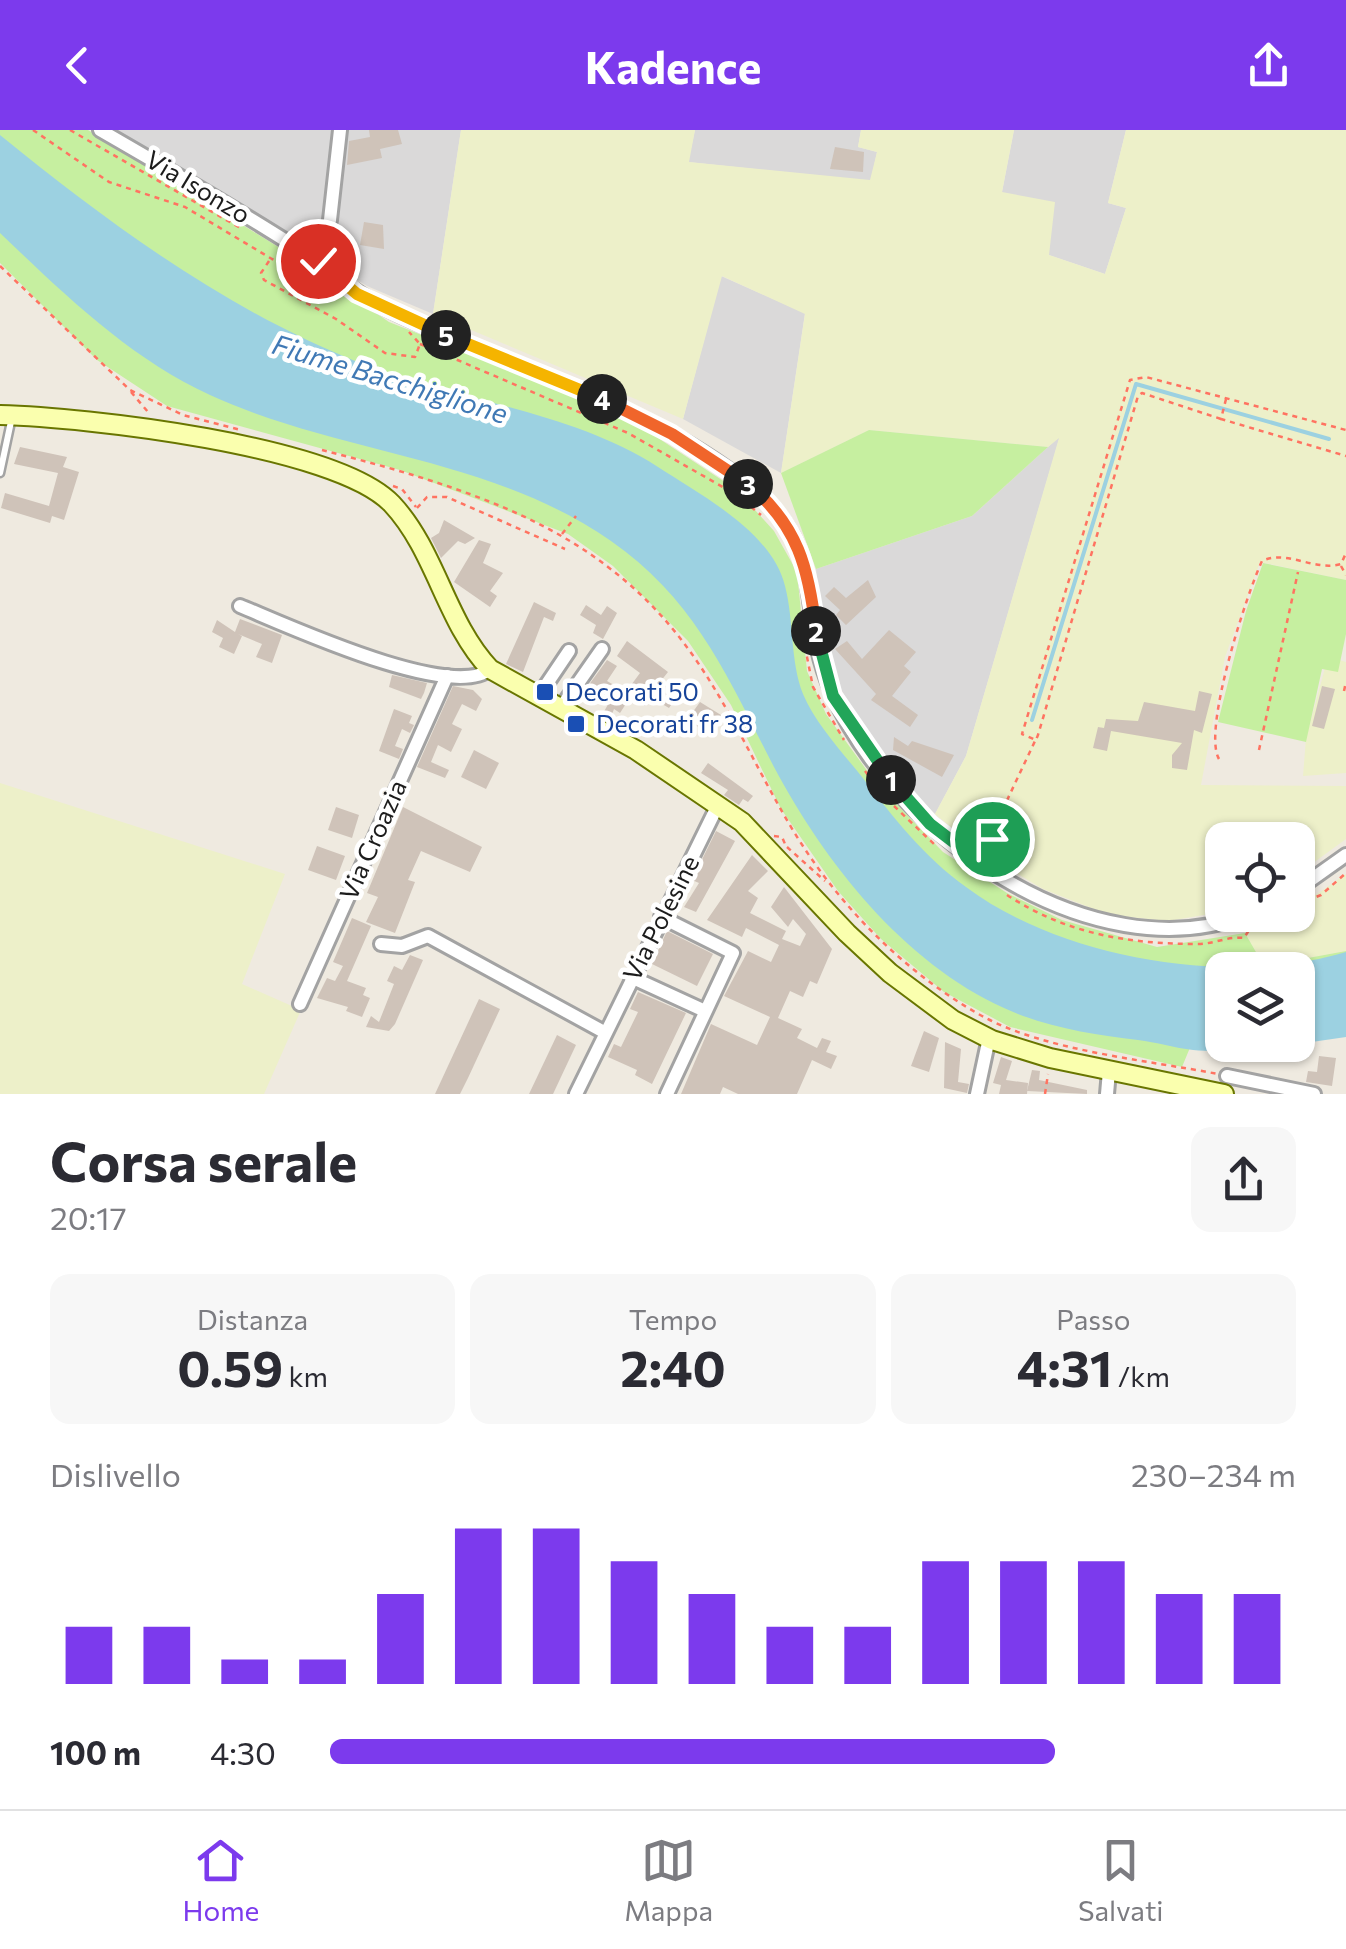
<!DOCTYPE html>
<html lang="it">
<meta charset="utf-8">
<style>
body{margin:0;font-family:Commissioner,sans-serif;background:#f7f7f7;color:#2b2b33;height:100vh;display:flex;flex-direction:column;font-size:38px;white-space:nowrap}
*{box-sizing:border-box;margin:0}
p{font-size:32px;color:#7c7c81}
.icon{flex:none;width:55px;height:55px;fill:none;stroke:currentColor;stroke-width:2;stroke-linecap:round;stroke-linejoin:round}
.map{position:relative;height:964px;overflow:hidden}
.details{display:flex;flex-direction:column;background:#fff;flex:1}
.details>*{flex:none}
.tools{position:absolute;left:1205px;top:692px;display:grid;gap:20px}
.tools a{display:grid;place-items:center;width:110px;height:110px;border-radius:20px;background:#fff;box-shadow:0 2px 8px #0004;font-size:50px}
.pin{position:absolute;display:grid;place-items:center;width:85px;height:85px;color:#fff;margin:-42px;border:5px solid #fff;border-radius:50%;box-shadow:0 2px 10px #0007}
.km{position:absolute;width:50px;height:50px;margin:-25px;border-radius:50%;background:#222;color:#fff;font-size:28px;line-height:50px;text-align:center}
.round{display:grid;place-items:center;flex:none;width:105px;height:105px;border-radius:20px;background:#f7f7f7}
.headline{display:flex;align-items:center;justify-content:space-between;height:170px;padding:0 50px}
h1{font-size:55px;font-weight:700;line-height:75px}
.stats{display:grid;grid-template-columns:repeat(3,1fr);gap:15px;height:170px;padding:10px 50px}
.stats div{display:grid;align-content:center;border-radius:20px;background:#f7f7f7;text-align:center}
.stats b{font-size:50px;font-weight:700}
.stats small{font-size:28px;font-weight:400}
.stats p{font-size:28px}
.chart{height:280px;padding:20px 50px}
.chart p{display:flex;justify-content:space-between}
.chart svg{width:100%;height:180px;margin-top:10px;stroke:#7c3aed;stroke-width:6}
ul{padding:0 50px;list-style:none;font-size:32px}
li{display:grid;grid-template-columns:160px 120px 1fr;align-items:center;height:75px}
li i{height:25px;border-radius:12px;background:#7c3aed}
header{display:flex;justify-content:space-between;align-items:center;height:130px;padding:0 50px;background:#7c3aed;color:#fff;font-size:45px;font-weight:700}
.menu{display:flex;justify-content:space-around;align-items:center;height:140px;border-top:2px solid #e1e1e2;background:#fff;font-size:28px;color:#7c7c81}
.menu a{display:grid;justify-items:center;gap:5px}
.menu .selected{color:#7c3aed}
.map>svg:first-child{display:block}
.residential{fill:#dad9d9}
.farmland{fill:#edf0c9}
.grass{fill:#c6efa0}
.water{fill:#9cd1e1}
.lines{fill:none;stroke-linecap:round;stroke-linejoin:round}
.stream{stroke:#9cd1e1;stroke-width:4}
.building{fill:#cfc3b9}
.lane-casing{stroke:#a3a3a3;stroke-width:11}
.street-casing{stroke:#a3a3a3;stroke-width:18}
.secondary-casing{stroke:#697600;stroke-width:22}
.path{stroke:#ff7361;stroke-width:2.5;stroke-dasharray:5 5;stroke-linecap:butt}
.lane{stroke:#fff;stroke-width:6}
.street{stroke:#fff;stroke-width:12}
.secondary{stroke:#faffae;stroke-width:18}
.split-1-casing{stroke:#fff;stroke-width:20}
.split-2-casing{stroke:#fff;stroke-width:20}
.split-3-casing{stroke:#fff;stroke-width:20}
.split-4-casing{stroke:#fff;stroke-width:20}
.split-5-casing{stroke:#fff;stroke-width:20}
.split-6-casing{stroke:#fff;stroke-width:20}
.split-1{stroke:#22a559;stroke-width:12}
.split-2{stroke:#22a559;stroke-width:12}
.split-3{stroke:#f0652b;stroke-width:12}
.split-4{stroke:#f0652b;stroke-width:12}
.split-5{stroke:#f5b400;stroke-width:12}
.split-6{stroke:#f5b400;stroke-width:12}
.transit-dot{fill:#1a4fb4;stroke:#fff;stroke-width:4}
.labels{text-anchor:middle;stroke-width:9;stroke-linejoin:round;paint-order:stroke}
.street-label{font-size:25px;fill:#1c1c1c;stroke:#fff}
.transit-label{font-size:25px;fill:#164399;stroke:#fff;text-anchor:start}
.water-label{font-size:28px;font-style:italic;fill:#4079b5;stroke:#fff}
</style>
<header><svg class="icon" aria-label="back" viewBox="0 0 24 24"><path d="M15 5l-7 7 7 7"/></svg>Kadence<svg class="icon" aria-label="share" viewBox="0 0 24 24"><path d="M12 15V3M7 8l5-5 5 5M5 13v7h14v-7"/></svg></header>
<div class="map">
<svg width="1346" height="964" viewBox="0 0 1346 964">
<rect width="100%" height="100%" fill="#efeae0"/>
<!-- residential -->
<g class="residential">
<path d="M109,0h352l-28,184 -66,-28z"/>
<path d="M695,0h166l-3,17 19,5 -6,29 -183,-19z"/>
<path d="M1014,0h112l-18,73 18,5 -21,66 -56,-19 -47,-63z"/>
<path d="M721,146l84,37 -24,160 -98,-54z"/>
<path d="M1060,306l-94,320 -31,58 -33,-33 -39,-50 -26,-49 -12,-33 -9,-80 156,-53z"/>
</g>
<!-- farmland -->
<g class="farmland">
<path d="M461,0h234l-6,32 181,18 7,-28 -19,-5 3,-17h153l-12,62 53,10 -6,53 56,19 21,-66 -18,-5 18,-73h220v450l-86,-18 -35,95 -24,128 145,1v53l-48,35v-34h-76v72l-54,9 -59,-6 -66,-26 -59,-35 -49,-40 31,-58 93,-318 -11,9 -179,-17 -88,43 24,-159 -83,-38 -39,143 -250,-105z"/>
<path d="M1328,527l18,5v111l-43,3 3,-38z"/>
<path d="M0,653l285,91 -43,110 59,26 -37,84h-264z"/>
<path d="M1346,744v77l-82,15 -19,-33 37,-18h16v-8z"/>
</g>
<!-- grass -->
<g class="grass">
<path d="M0,0h88l210,129 91,63 166,66 94,44 88,58 37,41 23,41 10,99 19,43 50,69 67,69 64,41 55,27 95,27 88,-14 19,33 82,-15v82l-48,-63h-76l-40,97 -172,-40 -66,-35 -63,-53 -43,-48 -57,-82 -50,-104 -43,-64 -75,-75 -45,-32 -168,-64 -233,-64 -70,-46 -97,-97z"/>
<path d="M869,300l179,17 -76,69 -156,53 -35,-96z"/>
<path d="M1263,433l83,17v54l-8,38 -16,-3 -16,73 -88,-20 28,-111z"/>
</g>
<!-- water -->
<path class="water" d="M0,5c111,90 229,177 363,229 95,37 208,47 295,103 43,28 114,65 127,119 9,34 5,75 18,108 12,29 39,58 59,83 31,40 62,80 104,110 96,72 265,100 380,65v85l-48,7v-74h-76v75h68c-30,4 -67,8 -97,5 -18,-2 -37,-8 -55,-10 -44,-5 -93,-13 -134,-32 -101,-46 -179,-145 -230,-241 -46,-89 -78,-167 -163,-226 -122,-85 -273,-87 -401,-146 -81,-37 -147,-102 -210,-162z"/>
<g class="lines">
<!-- stream -->
<path class="stream" d="M1032,590l104,-336 193,55"/>
</g>
<!-- building -->
<g class="building">
<path d="M369,0h29l4,14 -22,5 2,9 -35,7 2,-24 21,-4z"/>
<path d="M835,17l29,5 -1,20 -33,-3z"/>
<path d="M364,92l19,3 1,24 -24,-4z"/>
<path d="M20,317l47,10 -4,10 16,5 -15,48 -12,-4 -2,7 -49,-15 4,-15 44,13 9,-33 -44,-9z"/>
<path d="M444,390l31,18 -10,6 -7,-3 -17,17 -10,-20 8,-5z"/>
<path d="M479,410l12,4 -8,19 20,10 -13,18 7,5 -7,11 -36,-25z"/>
<path d="M868,450l8,17 -30,28 -10,-10 4,-5 -15,-14 9,-9 12,11z"/>
<path d="M534,472l22,11 -3,8 -9,-4 -21,55 -17,-8z"/>
<path d="M586,475l15,10 6,-9 10,7 -14,26 -10,-6 3,-8 -16,-10z"/>
<path d="M240,489l42,16 -10,28 -16,-6 6,-13 -24,-10 4,2 -8,18 -15,-7 4,-9 -11,-6 5,-12 18,12z"/>
<path d="M889,500l27,22 -12,14 7,6 -19,24 26,19 -8,12 -39,-27 5,-6 -41,-45 12,-8 15,18z"/>
<path d="M627,511l41,31 -12,15 19,12 -6,9 -19,-11 -5,9 -14,-10 -11,17 -6,-4 -4,10 -8,-4 8,-14 -15,-9 -6,10 -9,-5 27,-37 10,6 -10,15 19,11 14,-19 -23,-17z"/>
<path d="M392,545l35,8 -3,10 -3,6 -32,-12z"/>
<path d="M453,556l20,4 9,9 -6,12 -14,-7 -10,20 10,5 -11,23 -13,-7 -7,17 18,8 -4,8 -28,-11z"/>
<path d="M1322,556l13,3 -11,40 -12,-3z"/>
<path d="M1199,561l13,3 -10,39 -8,-3 -7,40 -15,-2v-13l10,-12 -71,-12 -4,20 -14,-3 5,-21 6,1 2,-9 32,2 6,-19 51,9z"/>
<path d="M700,572l21,13 -13,18 -21,-13z"/>
<path d="M394,579l18,7 -3,7 5,2 -4,8 -8,-4 -7,17 8,3 -4,10 -20,-8z"/>
<path d="M894,607l14,9 4,-5 42,14 -12,22 -49,-27z"/>
<path d="M474,620l25,13 -13,26 -25,-12z"/>
<path d="M708,633l45,33 -5,6 -5,-3 -4,6 -15,-10 4,-5 -27,-17z"/>
<path d="M336,677l23,8 -7,23 -24,-8z"/>
<path d="M403,677l79,40 -12,25 -49,-21 -13,29 7,2 -20,51 -29,-11 12,-25 -11,-4z"/>
<path d="M716,701l19,10 -39,71 -12,-5 15,-24 -7,-3z"/>
<path d="M317,716l28,10 -9,24 -28,-10z"/>
<path d="M752,725l16,16 -20,20 10,7 -8,15 36,18 -4,8 18,7 6,-12 -13,-15 -5,8 -17,-20 13,-20 48,62 -15,35 -7,-3 -7,16 -13,-6 -12,27 24,11 -5,9 20,10 5,-10 9,3 -5,11 11,4 -6,13 -19,-9 -15,34h-59l-15,-7 -3,7h-39l30,-70 46,21 13,-28 -46,-21 24,-45 23,11 8,-17 -33,-17 -4,9 -35,-17z"/>
<path d="M352,788l19,8 -24,55 19,7 -3,7 7,3 -8,19 -16,-6 2,-4 -31,-9 10,-20 8,3 8,-15 -10,-4z"/>
<path d="M667,801l46,23 -16,32 -45,-22z"/>
<path d="M410,825l13,5 -28,64 -6,7 -23,-4 5,-11 8,6 15,-38 -7,-3 7,-15 8,4z"/>
<path d="M638,862l48,21 -34,71 -17,-9 2,-5 -29,-13 6,-13 7,3 17,-35 -8,-3z"/>
<path d="M479,869l21,10 -32,69 -8,16h-25z"/>
<path d="M924,901l15,7 -10,34 -18,-6z"/>
<path d="M557,905l19,10 -23,49h-24z"/>
<path d="M945,912l16,7 -3,33 11,2 -2,9 -23,-5z"/>
<path d="M1319,926l17,2 -4,28 -26,-4 2,-11 9,1z"/>
<path d="M1001,927l11,4 -6,19 22,3 -1,11h-28l2,-9 -8,-2z"/>
<path d="M1032,940l8,1 -1,9 48,10v4l-60,-3z"/>
</g>
<g class="lines">
<!-- lane casing -->
<g class="lane-casing">
<path id="lane" d="M0,343l12,-56"/>
</g>
<!-- street casing -->
<g class="street-casing">
<g id="street">
<path d="M100,0c66,38 131,76 194,116 30,20 55,44 87,60 119,59 252,91 359,172 94,71 53,125 92,214 61,142 259,282 415,223"/>
<path d="M318,131l12,-41 10,-90"/>
<path d="M240,476c44,18 212,96 250,63"/>
<path d="M538,567l31,-46"/>
<path d="M560,579l42,-60"/>
<path d="M1298,759l48,-34"/>
<path d="M661,787l72,36 -66,141"/>
<path d="M381,814l21,2 26,-10 176,96"/>
<path d="M631,847l74,34"/>
<path d="M300,874l147,-328"/>
<path d="M1227,946l87,18"/>
<path d="M576,964l142,-289"/>
<path d="M977,964l12,-56"/>
<path d="M1107,964l2,-23"/>
</g>
</g>
<!-- secondary casing -->
<g class="secondary-casing">
<path id="secondary" d="M0,285c84,2 336,30 392,89 44,47 54,119 98,165l146,81 106,72 105,111 43,40 63,47 39,20 58,18 174,36"/>
</g>
<!-- path -->
<g class="path">
<path d="M33,0l76,52 76,25 87,52 52,25"/>
<path d="M70,0l172,99"/>
<path d="M269,131l-8,12 3,7 72,39 49,34 30,4 5,-13 -11,-12"/>
<path d="M0,136l130,124 53,25 58,15"/>
<path d="M420,214l208,89 107,61 26,21"/>
<path d="M131,262l17,20"/>
<path d="M1226,269l-5,20 125,37"/>
<path d="M1221,289l-79,-26 -4,3 -100,339 -2,5 -14,-6 108,-354 16,-3 200,53"/>
<path d="M322,320c97,25 206,55 286,117 98,74 127,167 186,265 46,75 111,141 188,184 64,35 164,44 236,58"/>
<path d="M393,356l9,3 14,18"/>
<path d="M417,378l10,-11h20l118,52"/>
<path d="M562,404l14,-18"/>
<path d="M1341,436l5,9"/>
<path d="M803,507l10,50 31,53"/>
<path d="M1344,561l2,-9"/>
<path d="M1259,620l39,-178"/>
<path d="M1219,629c-17,-29 28,-166 43,-198 25,-12 53,11 79,3l5,-11"/>
<path d="M865,641l23,29"/>
<path d="M894,676l41,39"/>
<path d="M774,706l8,1 3,7"/>
<path d="M787,717l38,34"/>
<path d="M997,727l-4,-27 42,-89"/>
<path d="M1007,765c60,39 121,49 191,49 16,0 30,-8 46,-6l7,-11"/>
<path d="M1298,774l23,-9 25,-22"/>
<path d="M1257,792l13,-7"/>
<path d="M1045,964l3,-20"/>
</g>
<!-- lane -->
<use href="#lane" class="lane"/>
<!-- street -->
<use href="#street" class="street"/>
<!-- secondary -->
<use href="#secondary" class="secondary"/>
</g>
<g class="lines">
<!-- split-1 casing -->
<g class="split-1-casing">
<path id="split-1" d="M891,650l39,44 60,46 7,-14 -5,-17"/>
</g>
<!-- split-2 casing -->
<g class="split-2-casing">
<path id="split-2" d="M816,501l17,65 58,84"/>
</g>
<!-- split-3 casing -->
<g class="split-3-casing">
<path id="split-3" d="M748,354c50,41 61,85 68,147"/>
</g>
<!-- split-4 casing -->
<g class="split-4-casing">
<path id="split-4" d="M602,269l70,35 76,50"/>
</g>
<!-- split-5 casing -->
<g class="split-5-casing">
<path id="split-5" d="M446,205l156,64"/>
</g>
<!-- split-6 casing -->
<g class="split-6-casing">
<path id="split-6" d="M318,131l39,33 89,41"/>
</g>
<!-- split-1 -->
<use href="#split-1" class="split-1"/>
<!-- split-2 -->
<use href="#split-2" class="split-2"/>
<!-- split-3 -->
<use href="#split-3" class="split-3"/>
<!-- split-4 -->
<use href="#split-4" class="split-4"/>
<!-- split-5 -->
<use href="#split-5" class="split-5"/>
<!-- split-6 -->
<use href="#split-6" class="split-6"/>
</g>
<!-- markers -->
<g class="transit-dot">
<rect x="535" y="552" width="20" height="20" rx="5"/>
<rect x="566" y="584" width="20" height="20" rx="5"/>
</g>
<g class="labels">
<!-- street labels -->
<g class="street-label">
<text transform="translate(198 57) rotate(31)" y="9">Via Isonzo</text>
<text transform="translate(373 710) rotate(-66)" y="9">Via Croazia</text>
<text transform="translate(661 788) rotate(-63)" y="9">Via Polesine</text>
</g>
<!-- transit labels -->
<g class="transit-label">
<text x="565" y="571">Decorati 50</text>
<text x="596" y="603">Decorati fr 38</text>
</g>
<!-- water labels -->
<g class="water-label">
<text transform="translate(390 249) rotate(17)" y="10">Fiume Bacchiglione</text>
</g>
</g>
</svg>
<div class="tools">
<a><svg class="icon" aria-label="locate" viewBox="0 0 24 24"><circle cx="12" cy="12" r="6"/><path d="M12 2v4M12 18v4M2 12h4M18 12h4"/></svg></a>
<a><svg class="icon" aria-label="layers" viewBox="0 0 24 24"><path d="M12 4l9 5-9 5-9-5zM3 14l9 5 9-5"/></svg></a>
</div>
<div class="pin" style="left:992px;top:709px;background:#1e9e55"><svg class="icon" aria-label="arrive" viewBox="0 0 24 24"><path d="M6 21V4h12l-3 4 3 4H6"/></svg></div>
<div class="pin" style="left:318px;top:131px;background:#d93025"><svg class="icon" aria-label="check" viewBox="0 0 24 24"><path d="M5 12l5 5 9-10"/></svg></div>
<b class="km" style="left:891px;top:650px">1</b>
<b class="km" style="left:816px;top:501px">2</b>
<b class="km" style="left:748px;top:354px">3</b>
<b class="km" style="left:602px;top:269px">4</b>
<b class="km" style="left:446px;top:205px">5</b>
</div>
<section class="details">
<div class="headline"><div><h1>Corsa serale</h1><p>20:17</p></div><a class="round"><svg class="icon" aria-label="share" viewBox="0 0 24 24"><path d="M12 15V3M7 8l5-5 5 5M5 13v7h14v-7"/></svg></a></div>
<div class="stats">
<div><p>Distanza</p><b>0.59<small> km</small></b></div>
<div><p>Tempo</p><b>2:40</b></div>
<div><p>Passo</p><b>4:31<small> /km</small></b></div>
</div>
<div class="chart"><p><span>Dislivello</span>230–234 m</p>
<svg viewBox="0 0 160 44" preserveAspectRatio="none"><path d="M5 44V30M15 44V30M25 44V38M35 44V38M45 44V22M55 44V6M65 44V6M75 44V14M85 44V22M95 44V30M105 44V30M115 44V14M125 44V14M135 44V14M145 44V22M155 44V22"/></svg>
</div>
<ul>
<li><b>100 m</b>4:30<i style="width:75%"></i></li>
</ul>
</section>
<nav class="menu">
<a class="selected"><svg class="icon" aria-label="home" viewBox="0 0 24 24"><path d="M3 11l9-7 9 7M6 9v11h12V9"/></svg>Home</a>
<a><svg class="icon" aria-label="map" viewBox="0 0 24 24"><path d="M3 6l6-2 6 2 6-2v14l-6 2-6-2-6 2zM9 4v14M15 6v14"/></svg>Mappa</a>
<a><svg class="icon" aria-label="saved" viewBox="0 0 24 24"><path d="M7 4h10v16l-5-4-5 4z"/></svg>Salvati</a>
</nav>
